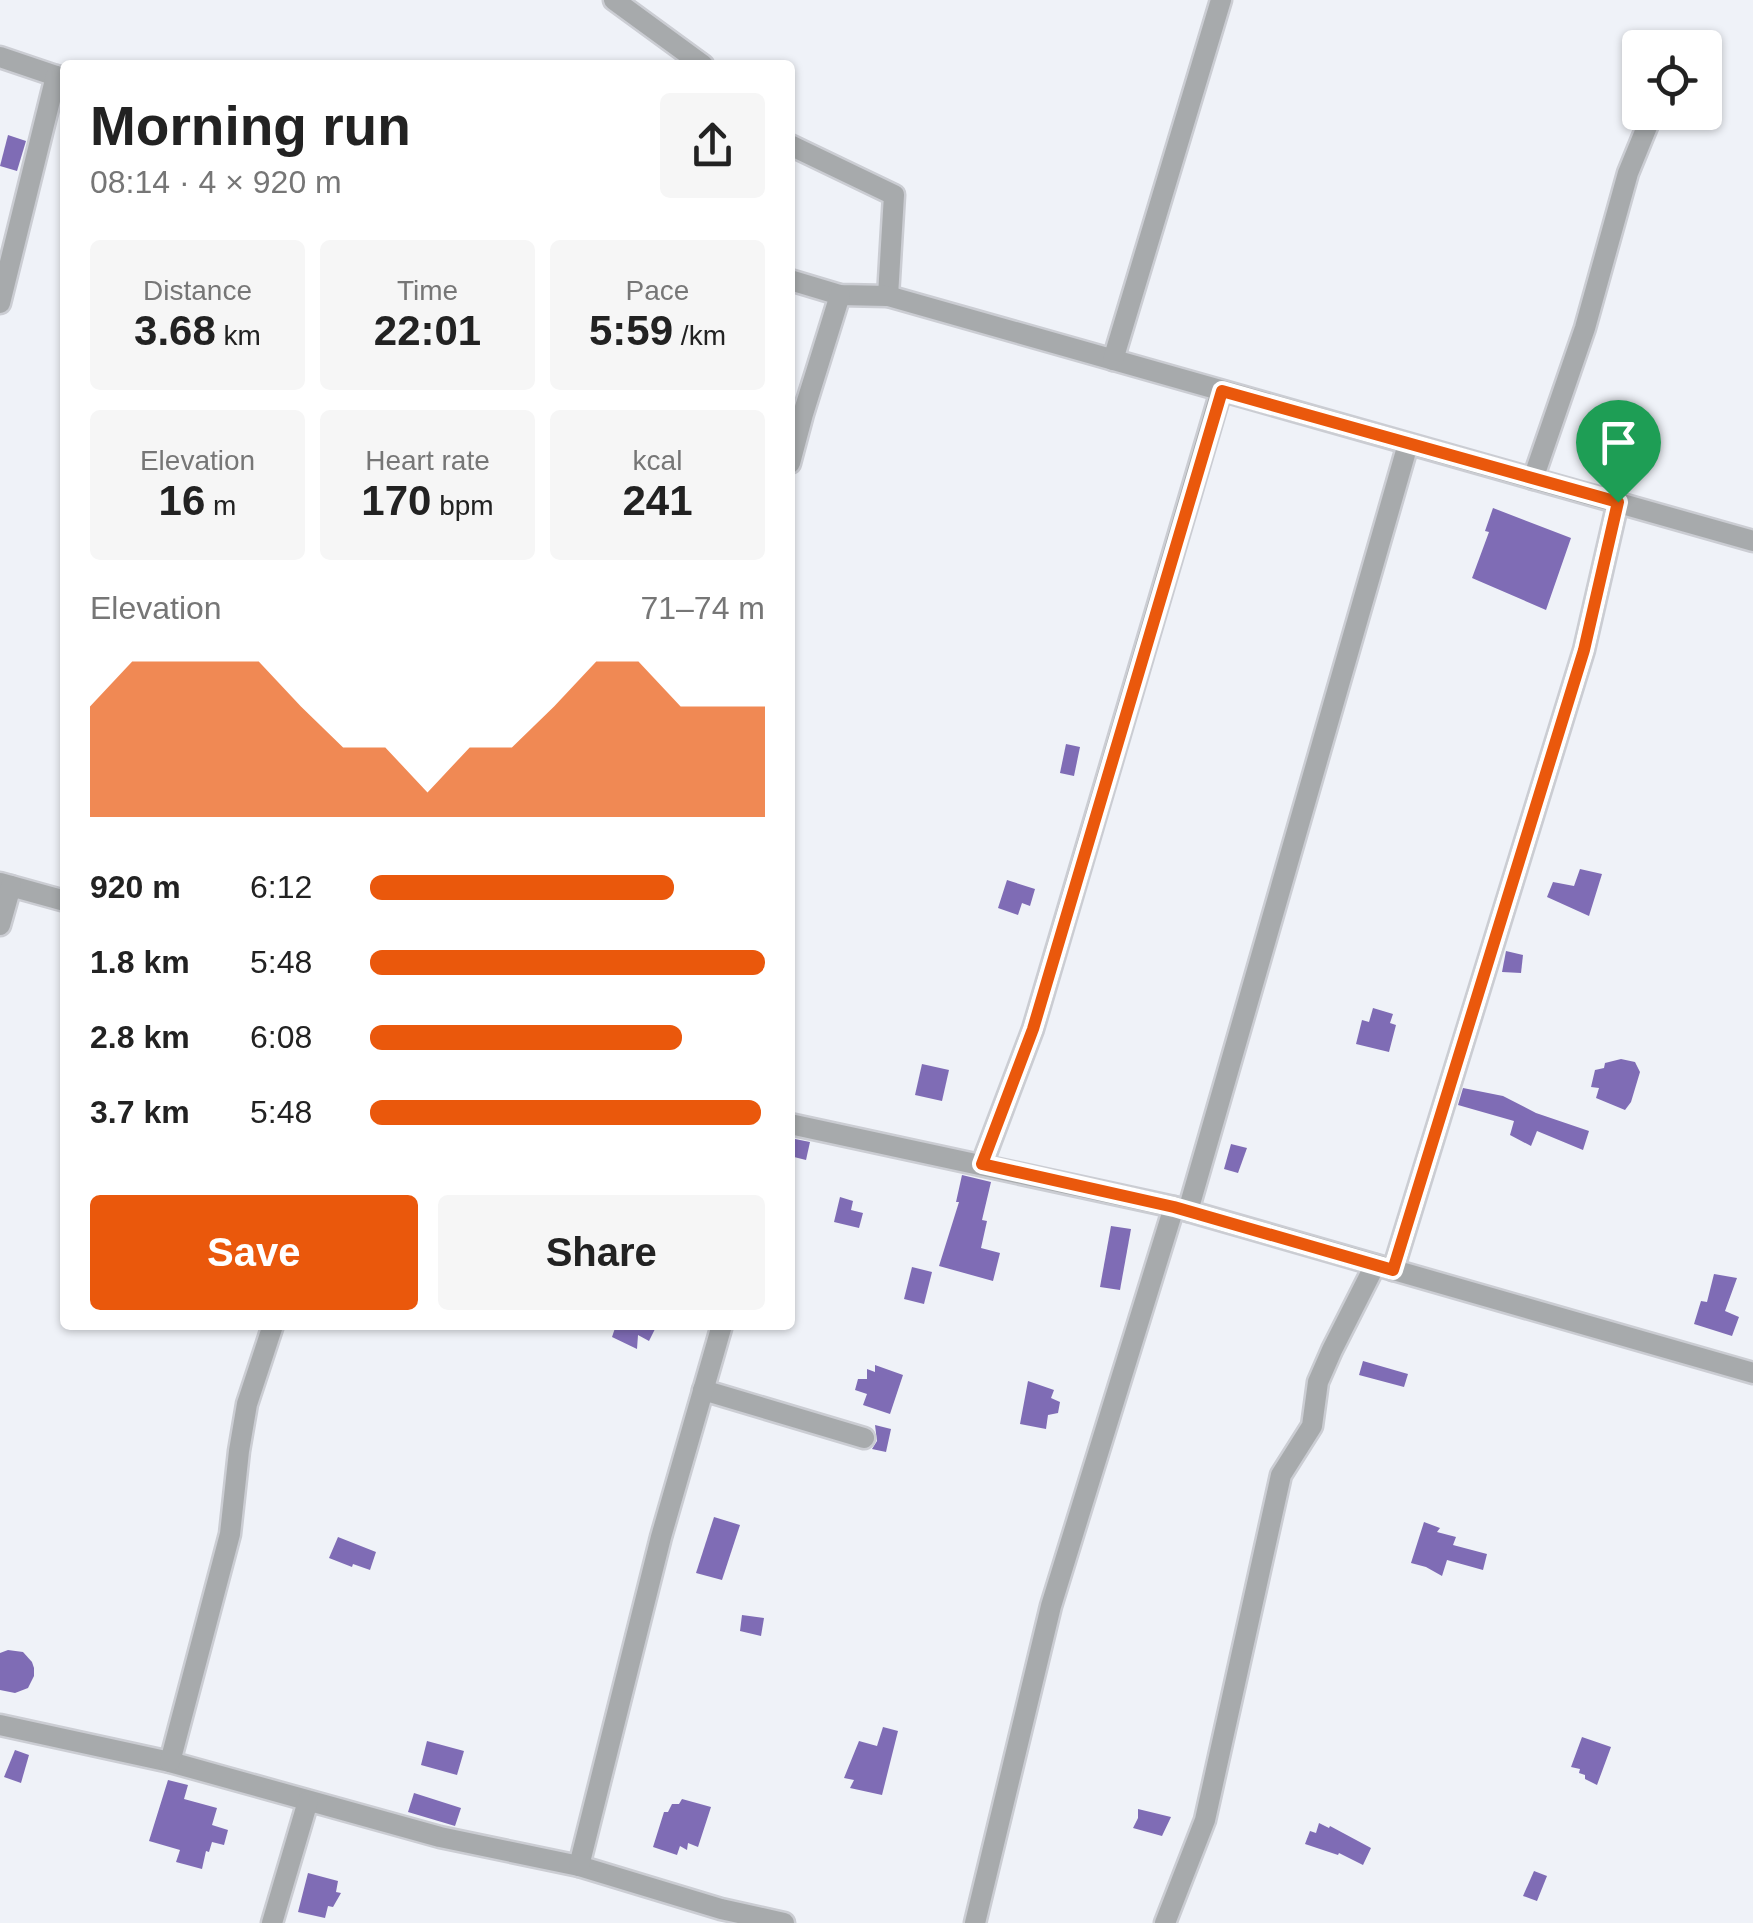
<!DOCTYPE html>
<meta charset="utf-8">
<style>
body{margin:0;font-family:Helvetica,sans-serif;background:#f6f6f6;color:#222;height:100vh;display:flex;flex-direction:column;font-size:38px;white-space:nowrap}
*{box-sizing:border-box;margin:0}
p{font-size:32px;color:#767676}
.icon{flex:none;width:55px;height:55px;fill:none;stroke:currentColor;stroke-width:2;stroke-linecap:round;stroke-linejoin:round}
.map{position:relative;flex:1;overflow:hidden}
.panel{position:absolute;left:60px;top:60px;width:735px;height:1270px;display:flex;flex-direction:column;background:#fff;border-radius:10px;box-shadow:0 2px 8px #0004}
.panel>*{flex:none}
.tools{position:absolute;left:1622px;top:30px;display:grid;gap:20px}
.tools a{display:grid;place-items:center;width:100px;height:100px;border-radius:10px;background:#fff;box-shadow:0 2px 8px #0004;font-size:50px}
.pin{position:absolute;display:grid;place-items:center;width:85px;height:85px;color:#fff;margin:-102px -42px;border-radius:50% 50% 50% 0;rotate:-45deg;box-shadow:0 0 10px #0007}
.pin .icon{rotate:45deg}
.round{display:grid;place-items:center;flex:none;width:105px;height:105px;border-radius:10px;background:#f6f6f6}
.head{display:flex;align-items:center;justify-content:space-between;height:170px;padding:0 30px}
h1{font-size:55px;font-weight:700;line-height:75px}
.stats{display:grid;grid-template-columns:repeat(3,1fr);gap:15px;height:170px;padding:10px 30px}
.stats div{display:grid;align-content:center;border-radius:10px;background:#f6f6f6;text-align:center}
.stats b{font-size:42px;font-weight:700}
.stats small{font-size:28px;font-weight:400}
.stats p{font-size:28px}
.chart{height:280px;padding:20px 30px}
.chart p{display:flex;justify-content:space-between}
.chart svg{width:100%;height:180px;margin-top:10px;fill:#ea580c;opacity:.7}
.button{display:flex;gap:20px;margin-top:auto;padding:20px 30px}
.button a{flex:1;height:115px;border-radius:10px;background:#ea580c;color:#fff;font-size:40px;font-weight:700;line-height:115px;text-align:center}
.button a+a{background:#f6f6f6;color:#222}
ul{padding:0 30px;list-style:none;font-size:32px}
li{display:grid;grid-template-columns:160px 120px 1fr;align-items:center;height:75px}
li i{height:25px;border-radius:12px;background:#ea580c}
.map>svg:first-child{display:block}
.building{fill:#7f6cb5}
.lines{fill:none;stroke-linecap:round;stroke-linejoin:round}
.minor-casing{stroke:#cbcdd3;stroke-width:25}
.minor{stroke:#a7aaac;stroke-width:20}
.route-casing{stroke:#fff;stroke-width:20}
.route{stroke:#ea580c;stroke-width:12}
</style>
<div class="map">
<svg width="1753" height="1923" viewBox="0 0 1753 1923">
<rect width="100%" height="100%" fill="#eff2f8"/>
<!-- building -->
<g class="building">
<path d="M8,135l18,6 -9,30 -17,-5z"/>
<path d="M1493,508l78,30 -25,72 -74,-32 17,-46 -4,-1z"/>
<path d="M1066,744l14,3 -6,29 -14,-3z"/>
<path d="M1580,869l22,5 -13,42 -42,-19 6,-15 21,4z"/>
<path d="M1007,880l28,9 -5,17 -8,-3 -4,12 -20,-7z"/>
<path d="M1506,951l17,4 -2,18 -19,-1z"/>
<path d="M1373,1008l20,6 -3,9 6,2 -7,27 -33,-8 6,-24 7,2z"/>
<path d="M1621,1059l14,3 5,10 -9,30 -6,8 -29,-12 3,-10 -8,-1 4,-17 9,-2 1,-5z"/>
<path d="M922,1064l27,6 -7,31 -27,-6z"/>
<path d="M1463,1088l40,8 33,17 53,18 -6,19 -46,-19 -6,15 -21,-11 4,-14 -56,-16z"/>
<path d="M790,1138l20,4 -4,18 -16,-4z"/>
<path d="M1231,1144l16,4 -9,25 -14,-4z"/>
<path d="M962,1175l29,7 -9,38 5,1 -6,27 19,5 -7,28 -54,-15 20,-64h-3z"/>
<path d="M840,1197l13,4 -2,9 12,3 -4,15 -25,-6z"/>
<path d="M1111,1226l20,3 -11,61 -20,-3z"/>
<path d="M912,1267l20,5 -8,32 -20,-5z"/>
<path d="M1714,1274l23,4 -12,33 14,6 -7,19 -38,-12 7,-23 6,1z"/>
<path d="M616,1325h41l-8,16 -11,-6 -1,14 -25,-12z"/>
<path d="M1363,1361l45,13 -4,13 -45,-12z"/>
<path d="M875,1365l28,10 -13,39 -27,-9 4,-11 -12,-4 3,-11h9v-10l8,3z"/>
<path d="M1028,1381l26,9 -3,8 9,4 -2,11 -10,2 -2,14 -26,-5z"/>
<path d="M875,1425l16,4 -5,23 -14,-3 5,-8z"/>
<path d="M714,1517l26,8 -18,55 -26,-7z"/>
<path d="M1424,1522l16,6 -3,4 19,5 -3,8 34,9 -4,16 -36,-10 -5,16 -16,-9 -15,-4z"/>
<path d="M338,1537l38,15 -6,18 -17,-6 -1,3 -23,-9z"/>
<path d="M742,1615l22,3 -3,18 -21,-5z"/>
<path d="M8,1650l15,2 9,10 2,6v8l-6,12 -13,5 -15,-3v-37z"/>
<path d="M883,1727l15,4 -16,64 -32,-7 4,-8 -10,-2 15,-37 18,5z"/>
<path d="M1582,1737l29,10 -14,38 -12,-6v-4l-6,-2 1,-4 -9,-2z"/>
<path d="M427,1741l37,10 -7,24 -36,-10z"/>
<path d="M15,1750l14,5 -8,28 -17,-6z"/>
<path d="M168,1780l20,5 -4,14 33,9 -5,17 16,5 -4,15 -12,-3 -3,10 -3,-1 -4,18 -26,-7 4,-12 -31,-9z"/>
<path d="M414,1793l47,15 -6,18 -47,-14z"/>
<path d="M682,1799l29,8 -13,40 -10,-4 -1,7 -7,-4 -3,9 -24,-8 11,-35h4l4,-8h7z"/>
<path d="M1138,1809l33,8 -9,19 -29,-8 5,-10z"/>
<path d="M1319,1823l10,5 1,-2 41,22 -8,17 -24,-12 -1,2 -33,-11 5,-13 6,2z"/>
<path d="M1534,1871l13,5 -10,25 -14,-5z"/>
<path d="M308,1873l30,8 -2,11 5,1 -8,14 -5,-1 -3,12 -27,-6z"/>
</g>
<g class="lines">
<!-- minor casing -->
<g class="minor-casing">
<g id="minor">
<path d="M614,0l89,65"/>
<path d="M0,57l65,22"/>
<path d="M790,145l104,50 -6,101"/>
<path d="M790,280l50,15 48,1 865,245"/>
<path d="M0,303l56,-227"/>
<path d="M1113,360l108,-360"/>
<path d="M790,463l13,-49 37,-119"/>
<path d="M1533,479l52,-151 43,-155 25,-61"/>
<path d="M0,883l65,18"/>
<path d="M0,925l11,-39"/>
<path d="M790,1124l384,83 579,166"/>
<path d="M982,1164l51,-135 188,-638"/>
<path d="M1188,1211l220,-767"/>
<path d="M1393,1270l191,-620 34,-148"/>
<path d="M703,1390l161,48"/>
<path d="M0,1725l170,37 270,75 139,29 142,43 63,14"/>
<path d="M170,1762l60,-228 9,-83 8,-47 26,-79"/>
<path d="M579,1866l82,-329 61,-212"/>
<path d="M272,1923l36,-122"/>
<path d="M975,1923l76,-317 123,-399"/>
<path d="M1165,1923l40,-103 76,-345 31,-49 6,-44 14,-32 43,-85"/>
</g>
</g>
<!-- minor -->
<use href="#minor" class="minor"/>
</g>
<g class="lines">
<!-- route casing -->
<g class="route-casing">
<path id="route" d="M1222,391l396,111 -34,148 -191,620 -219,-63 -192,-43 51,-135z"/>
</g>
<!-- route -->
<use href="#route" class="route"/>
</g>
</svg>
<div class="tools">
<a><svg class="icon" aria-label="locate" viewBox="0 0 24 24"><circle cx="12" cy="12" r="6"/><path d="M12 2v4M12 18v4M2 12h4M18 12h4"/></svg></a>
</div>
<div class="pin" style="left:1618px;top:502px;background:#1e9e55"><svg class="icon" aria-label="arrive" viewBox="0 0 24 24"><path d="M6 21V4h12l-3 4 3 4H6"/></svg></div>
<section class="panel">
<div class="head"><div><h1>Morning run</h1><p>08:14 · 4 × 920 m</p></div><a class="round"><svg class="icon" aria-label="share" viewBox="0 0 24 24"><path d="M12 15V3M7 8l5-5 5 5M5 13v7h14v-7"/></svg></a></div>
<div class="stats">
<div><p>Distance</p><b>3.68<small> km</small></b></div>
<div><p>Time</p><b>22:01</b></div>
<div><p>Pace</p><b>5:59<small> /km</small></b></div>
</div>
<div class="stats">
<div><p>Elevation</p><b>16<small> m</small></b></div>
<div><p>Heart rate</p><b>170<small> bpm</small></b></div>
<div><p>kcal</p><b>241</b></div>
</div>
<div class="chart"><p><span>Elevation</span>71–74 m</p>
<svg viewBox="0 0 160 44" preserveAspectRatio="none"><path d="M0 44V17L10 6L20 6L30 6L40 6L50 17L60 27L70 27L80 38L90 27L100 27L110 17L120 6L130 6L140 17L150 17L160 17V44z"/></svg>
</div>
<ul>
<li><b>920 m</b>6:12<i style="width:77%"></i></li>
<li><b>1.8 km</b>5:48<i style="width:100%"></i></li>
<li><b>2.8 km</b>6:08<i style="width:79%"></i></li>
<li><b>3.7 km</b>5:48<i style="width:99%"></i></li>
</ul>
<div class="button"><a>Save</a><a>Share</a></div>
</section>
</div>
